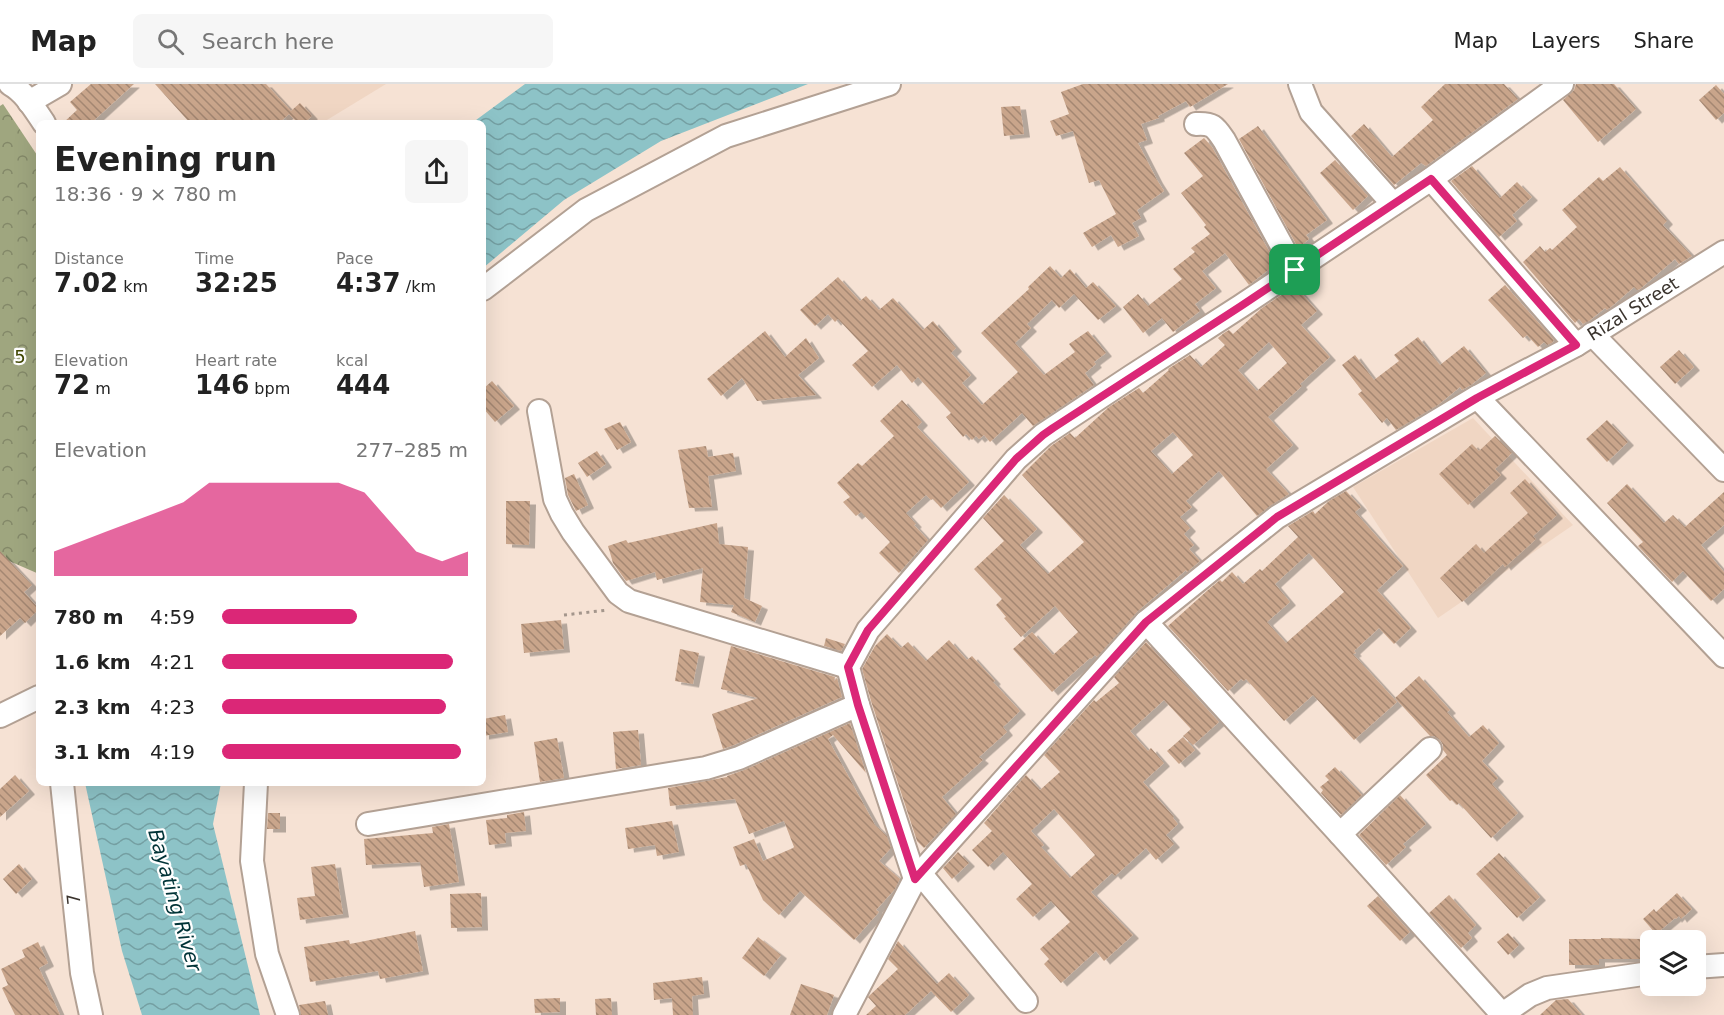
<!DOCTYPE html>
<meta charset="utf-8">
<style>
body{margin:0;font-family:"DejaVu Sans",sans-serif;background:#f6f6f6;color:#222;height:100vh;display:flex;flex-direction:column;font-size:22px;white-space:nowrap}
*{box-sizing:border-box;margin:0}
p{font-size:20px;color:#767676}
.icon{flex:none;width:33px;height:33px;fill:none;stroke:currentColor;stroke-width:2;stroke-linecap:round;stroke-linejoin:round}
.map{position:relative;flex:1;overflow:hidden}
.panel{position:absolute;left:36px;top:36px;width:450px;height:666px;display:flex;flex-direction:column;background:#fff;border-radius:9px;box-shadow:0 6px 24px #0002}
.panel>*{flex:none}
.tools{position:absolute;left:1640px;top:846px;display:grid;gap:12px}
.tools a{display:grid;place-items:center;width:66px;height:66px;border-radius:9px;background:#fff;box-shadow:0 6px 24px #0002;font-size:30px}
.pin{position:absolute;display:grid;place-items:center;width:51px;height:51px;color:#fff;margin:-26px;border-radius:12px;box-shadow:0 3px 9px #0006}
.round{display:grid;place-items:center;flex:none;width:63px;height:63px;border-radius:9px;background:#f6f6f6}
.head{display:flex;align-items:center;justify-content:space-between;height:102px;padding:0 18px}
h1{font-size:33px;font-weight:600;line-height:45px}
.stats{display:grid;grid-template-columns:repeat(3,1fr);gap:9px;height:102px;padding:6px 18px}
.stats div{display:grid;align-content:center}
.stats b{font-size:26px;font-weight:600}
.stats small{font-size:16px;font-weight:400}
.stats p{font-size:16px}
.chart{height:168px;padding:12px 18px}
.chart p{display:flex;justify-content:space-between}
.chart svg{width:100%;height:108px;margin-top:6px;fill:#db2777;opacity:.7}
ul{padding:0 18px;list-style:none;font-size:20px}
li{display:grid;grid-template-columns:96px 72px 1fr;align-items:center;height:45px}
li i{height:15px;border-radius:8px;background:#db2777}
header{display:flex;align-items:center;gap:36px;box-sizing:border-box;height:84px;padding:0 30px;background:#fff;border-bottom:2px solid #e0e0e0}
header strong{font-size:28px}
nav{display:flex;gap:33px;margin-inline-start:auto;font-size:21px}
.search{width:420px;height:54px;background:#f6f6f6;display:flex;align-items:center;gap:15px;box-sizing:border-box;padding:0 21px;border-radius:9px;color:#767676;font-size:22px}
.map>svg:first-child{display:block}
.built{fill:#f0d6c3}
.forest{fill:url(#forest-crowns)}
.water{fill:url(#water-waves)}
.building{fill:url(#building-back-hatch);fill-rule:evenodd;filter:url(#shadow)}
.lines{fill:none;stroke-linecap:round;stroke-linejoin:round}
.minor-casing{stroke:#b3a194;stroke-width:26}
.path{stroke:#a4968c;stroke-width:3;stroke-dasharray:3 4.5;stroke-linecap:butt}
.minor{stroke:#fff;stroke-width:22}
.route-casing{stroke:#fff;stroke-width:12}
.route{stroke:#db2777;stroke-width:8}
.labels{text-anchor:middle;stroke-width:4.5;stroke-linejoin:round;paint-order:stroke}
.street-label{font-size:18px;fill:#3a332d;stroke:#fff}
.park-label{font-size:18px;fill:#404701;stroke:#fff}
.water-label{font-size:20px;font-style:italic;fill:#003337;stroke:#fff}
</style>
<header>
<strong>Map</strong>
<div class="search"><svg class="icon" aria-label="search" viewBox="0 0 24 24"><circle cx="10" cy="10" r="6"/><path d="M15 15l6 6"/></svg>Search here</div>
<nav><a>Map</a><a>Layers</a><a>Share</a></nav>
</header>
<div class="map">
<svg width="1724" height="931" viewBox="0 0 1724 931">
<defs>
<pattern id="forest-crowns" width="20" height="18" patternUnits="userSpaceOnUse" patternTransform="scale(1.5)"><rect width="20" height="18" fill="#9fa67f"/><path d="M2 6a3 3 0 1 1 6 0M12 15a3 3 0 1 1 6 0" fill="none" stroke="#838868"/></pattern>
<pattern id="water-waves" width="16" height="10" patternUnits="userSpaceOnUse" patternTransform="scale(1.5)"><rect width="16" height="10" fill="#8dc3c7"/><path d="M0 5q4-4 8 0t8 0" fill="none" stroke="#749fa2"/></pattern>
<pattern id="building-back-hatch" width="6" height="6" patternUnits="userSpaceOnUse" patternTransform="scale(1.5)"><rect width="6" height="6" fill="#c9a58b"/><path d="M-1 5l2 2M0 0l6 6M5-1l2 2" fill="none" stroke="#a48772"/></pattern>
<filter id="shadow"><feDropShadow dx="6" dy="3.5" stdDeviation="0" flood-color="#0004"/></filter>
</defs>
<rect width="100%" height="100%" fill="#f6e2d4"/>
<!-- built -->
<g class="built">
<path d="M265,0h121l-64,39h-33z"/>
<path d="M1473,334l100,107 -135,93 -85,-131z"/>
</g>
<!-- forest -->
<path class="forest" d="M3,20l36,54v416l-39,-17v-451z"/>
<!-- water -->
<g class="water">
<path d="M525,0h283l-147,57 -97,59 -81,68v-145h-11z"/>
<path d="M85,699h136l-8,41 47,191h-118l-20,-64z"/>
</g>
<!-- building -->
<g class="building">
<path d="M91,0h43l-43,39h-28l14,-13 -7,-8z"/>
<path d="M155,0h111l25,27 9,-8 12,13 -8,7h-6l-9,-9 -10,9h-89z"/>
<path d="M1083,0h145l-38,23 -4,-6 -28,15 1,2 -18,6 6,16 -9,3 19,37 7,11 -27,19 4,8 -9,5 7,13 -21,11 -7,-12 -19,12 -9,-14 33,-19 -17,-34 -10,3 -16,-52 -17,5 -6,-15 19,-7 -8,-22z"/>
<path d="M1445,0h59l14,15 -92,67 -5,-3 -27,22 -43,-49 13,-12 28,33 41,-37 -12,-13z"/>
<path d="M1576,0h38l22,25 -38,33 -35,-42 11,-10z"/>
<path d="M1716,1l8,9v19l-8,7 -17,-20z"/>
<path d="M1020,22l4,28 -20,2 -3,-29z"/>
<path d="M1258,42l69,94 -21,15 3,4 -11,9 -59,-109z"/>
<path d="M1204,54l8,9 64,117 -27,21 -24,-32 -23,18 14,17 -21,16 5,7 -27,21 -11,-14 -19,15 -20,-26 15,-13 10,12 34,-27 -9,-10 22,-17 -4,-4 19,-14 -6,-7 2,-2 -25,-32 22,-17 -19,-23z"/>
<path d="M1335,76l33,36 -15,14 -33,-37z"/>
<path d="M1472,82l28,32 17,-16 15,15 -20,18 5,6 -18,16 -48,-56z"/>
<path d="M1620,83l47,54 -4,4 29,31 -13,8 -4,-5 -35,30 -3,1 -3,-3 -23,20 -4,3 -2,-2 -16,13 -6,3 -4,-5 -4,4 -52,-61 17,-16 5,6 5,-4 2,2 25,-23 -15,-17 37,-33 4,4z"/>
<path d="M1050,182l11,12 9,-9 16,19 7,-6 23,24 -18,14 -24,-26 -15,14 -7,-8 -25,24 4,4 -16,15 29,32 31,-23 -6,-8 19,-13 18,22 -12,9 2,2 -11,9 9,12 -61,41 -11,-13 -32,29 -6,-7 -5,4 -3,-3 -4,4 -6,-6 -3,3 -17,-20 5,-4 -33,-36 -6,6 -15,-18 -25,22 -20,-22 16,-14 -30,-32 -3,3 -7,-8 -13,12 -15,-16 38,-33 22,24 6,-5 13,14 14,-12 30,32 10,-9 23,27 -5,5 20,22 -9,8 20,22 36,-33 -37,-39 48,-44 -1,-2z"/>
<path d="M1505,201l49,55 -2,3 -5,2 -3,-3 -6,5 -11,-12 -4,3 -35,-38z"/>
<path d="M1295,202l22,25 -16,14 29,32 -30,27 2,2 -34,31 25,28 -27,24 23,25 -19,12 -13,10 -38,-45 -33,30 6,6 -12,10 10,11 -6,6 10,11 -5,4 11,12 -13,11 -1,-2 -48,41 -41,46 -2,-2 -4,4 -1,-1 -38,34 -39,-43 19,-17 21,23 25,-23 -23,-26 -34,31 -17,-19 2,-1 -10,-12 6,-6 -28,-30 30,-28 -21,-23 21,-23 33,34 -17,16 28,29 36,-32 -62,-67 29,-29 19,-13 5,5 34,-31 30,-19 4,5 26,-23 -1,-1 22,-14 11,12 24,-22 -7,-7 6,-5 5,-3 4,4 29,-26zM1269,258l18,21 -30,28 -19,-21zM1173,348l20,23 -21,19 -21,-23z"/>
<path d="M765,247l20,26 21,-19 13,20 -21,17 18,20 -59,6 -15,-23 -21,18 -14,-17z"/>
<path d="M1418,253l22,28 24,-19 22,27 -15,12 -9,5 -2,-3 -22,18 -42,25 -9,-12 -5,5 -24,-29 4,-3 -20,-26 13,-10 19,25 25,-19 -5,-6z"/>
<path d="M1679,266l15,17 -19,17 -15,-17z"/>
<path d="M492,297l22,25 -19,16 -12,-14v-19z"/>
<path d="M902,316l20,22 -5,5 52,55 -28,26 -8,-9 -2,1 -5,-5 -20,18 10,11 -2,1 14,15 -29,33 -20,-20 11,-11 -29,-30 -5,4 -13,-14 7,-5 -13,-14 21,-20 4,3 32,-30 -14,-15z"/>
<path d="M1607,336l21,22 -21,20 -21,-23z"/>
<path d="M620,338l11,20 -14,8 -13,-21z"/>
<path d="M1495,352l17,17 -17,16 6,6 -33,30 -29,-31 33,-30 7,7z"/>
<path d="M706,362l2,11 25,-4 3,18 -28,5 4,31 -23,1 -11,-58z"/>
<path d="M597,367l9,13 -19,13 -9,-14z"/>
<path d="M574,390l14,31 -12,6 -8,-16 -3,-17z"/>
<path d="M1525,395l32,36 -24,21 3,3 -31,28 -2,-3 -41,38 -22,-24 36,-34 8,9 44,-40 -18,-20z"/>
<path d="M1627,400l37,39 9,-8 12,12 39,-35v33l-23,20 23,27v17l-13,12 -28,-30 -11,11 -34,-36 5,-4 -36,-39z"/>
<path d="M1346,407l15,16 -6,5 48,54 -26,24 34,38 -17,16 -15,-16 -25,23 2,2 -3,1 44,48 -43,38 -41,-45 -29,26 -38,-42 -2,2 -3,-2 -13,12 -60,-65 40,-36 12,-10 2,2 10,-10 11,12 17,-15 2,2 36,-34 -10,-11 25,-15 2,3 14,-13zM1309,469l35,39 -58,51 -19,-21 23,-20 -15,-18z"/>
<path d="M506,417h24l-1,44 -23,-1z"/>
<path d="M717,439l2,21 29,3 -4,51 18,8 -7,16 -24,-10 3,-7 -34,-3 3,-34 -46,12 -2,-8 -29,9 -13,-18 -5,-17 18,-6 2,3z"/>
<path d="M0,467l32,34 -8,7 15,17 -14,14 -5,-5 -20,18z"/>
<path d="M561,536l3,29 -40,4 -3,-29z"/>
<path d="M887,550l14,14 7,-6 18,19 23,-21 18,20 5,-4 23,25 -2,1 27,29 -17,16 4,5 -28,25 4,3 -41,37 14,17 -32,34 -7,-7 -46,-140 -9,-32 13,-23z"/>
<path d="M826,554l19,6 -4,7 -17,-5z"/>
<path d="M1146,558l73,80 -26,23 -10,-9 8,-7 -27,-29 -34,31 18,20 3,-3 13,15 -21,19 31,35 -1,1 5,6 -12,11 8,9 -18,16 -10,-12 -31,28 -3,-3 -21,19 42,43 -29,26 -8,-10 -35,32 -17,-19 5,-5 -9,-10 30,-27 -19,-21 -18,16 -17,-18 16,-15 -29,-32 -15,15 -16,-17 20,-19 -8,-8 42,-48 14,15 20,-18 -16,-17 50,-55 2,2 23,-19 -5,-6zM1054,725l41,46 -25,23 -29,-31 3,-2 -13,-14z"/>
<path d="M731,562l104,31 -1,4 3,-3 5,19 -108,48 -11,4 -11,-35 46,-16 -37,-9z"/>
<path d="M680,565l19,4 -6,31 -18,-3z"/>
<path d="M1419,592l31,34 -3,2 22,25 14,-12 16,18 -17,18 16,17 -6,6 26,29 -27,25 -32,-35 -2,2 -5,-5 -2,1 -24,-26 21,-20 -4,-5v-5l-3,-5 -6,-4h-4l-35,-38z"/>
<path d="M505,631l3,17 -25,4v-17z"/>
<path d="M850,639l16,50 -33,-38 -5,4 47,86 12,11 4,12 -12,13 21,18 -5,10 -19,21 3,2 -25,28 -54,-49 -21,24 -16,-15 -17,-36 -6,2 -7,-19 21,-8 9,22 30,-13 1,-1 -10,-26 -35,13 -14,-35 -65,7 -2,-18 59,-11v-1l17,-6z"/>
<path d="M638,646l3,35 -25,4 -3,-37z"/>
<path d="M1183,653l12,13 -16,14 -12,-13z"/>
<path d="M557,654l7,40 -24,4 -6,-40z"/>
<path d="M1335,683l27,28 -21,20 -20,-22 2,-3 -3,-3 9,-7 -4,-4z"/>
<path d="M15,691l14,16 -29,26v-28z"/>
<path d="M1400,711l26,29 -23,20 3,3 -20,18 -27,-30z"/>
<path d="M524,728l2,19 -21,2 1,10 -17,2 -3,-25 21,-2v-3z"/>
<path d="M268,729h12v16h-13z"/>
<path d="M672,737l7,31 -22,4 -2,-11 -27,4 -3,-21z"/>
<path d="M449,740l10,58 -35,5 -4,-25 -54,3 -2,-26 69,-6 -1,-6z"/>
<path d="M958,768l11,11 -17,16 -9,-11z"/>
<path d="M1499,769l41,44 -23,21 -41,-44z"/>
<path d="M19,780l13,15 -16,15 -13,-15z"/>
<path d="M335,780l8,50 -43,6 -3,-22 18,-2 -4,-29z"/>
<path d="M481,809l1,34 -31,1 -1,-34z"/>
<path d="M1677,809l15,16 -11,10 -2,-3 -3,3 -1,-1 -19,16 -13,-15 11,-10 2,3z"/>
<path d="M1449,811l27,30 -8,8 4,5 -11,10 -32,-35z"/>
<path d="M1378,812l32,36 -10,9 -33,-35z"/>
<path d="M415,847l8,40 -43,8 -2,-8 -68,11 -6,-35 45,-7 1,4z"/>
<path d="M1508,849l11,12 -11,10 -11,-13z"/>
<path d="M758,853l23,18 -17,21 -22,-18z"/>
<path d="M1601,854l40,1 -1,20h-41v6h-30v-26h32z"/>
<path d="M898,857l39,43 12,-11 20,22 -18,17 -20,-21 -26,24h-39l10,-9 -8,-9 2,-2 28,-26 -10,-10z"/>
<path d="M38,858l10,21 -9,5 21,47h-45l-13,-27 6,-3 -7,-16 24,-12 -3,-7z"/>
<path d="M702,893l2,17 -12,2 1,19h-20l-1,-17 -18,2 -1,-17z"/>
<path d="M801,900l33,11 -7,20h-37z"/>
<path d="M560,914v14l-25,1 -1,-14z"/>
<path d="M611,914l1,17h-16l-1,-16z"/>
<path d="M1568,915l14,16h-42l16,-15z"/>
<path d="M325,917l3,14h-27l-2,-10z"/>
</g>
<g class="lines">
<!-- minor casing -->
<g class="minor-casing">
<g id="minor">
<path d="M10,0c15,8 25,26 34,39"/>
<path d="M1300,0l11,28 82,92"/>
<path d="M29,18l31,-18"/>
<path d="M1196,40c17,-1 19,3 28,16l71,130"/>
<path d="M1431,95l145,166"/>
<path d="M483,205l103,-79 140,-74 163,-52"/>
<path d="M1592,250l132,136"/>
<path d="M1477,313l247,259"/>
<path d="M539,327l16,88 7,15 11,18 45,61 11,8 23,7 196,59"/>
<path d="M1146,538l194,212 162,180"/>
<path d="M0,632l39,-19"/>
<path d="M62,699l20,190 9,42"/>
<path d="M256,699l-4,78 15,93 21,61"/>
<path d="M368,740l338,-56 33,-10 119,-53"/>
<path d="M1340,750l90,-85"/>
<path d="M920,789l106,128"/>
<path d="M915,795l-57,-174 -10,-38 20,-37 112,-129 36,-42 27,-24 89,-59 109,-70 190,-127 131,-95"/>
<path d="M1695,883l29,-2"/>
<path d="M844,931l71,-136 231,-257 131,-105 200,-120 99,-52 148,-93"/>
<path d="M1501,931l29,-20 17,-7 103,-15"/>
</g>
</g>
<!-- path -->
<path class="path" d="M564,531l44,-5"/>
<!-- minor -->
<use href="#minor" class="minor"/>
</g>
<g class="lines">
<!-- route casing -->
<g class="route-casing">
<path id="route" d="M1431,95l145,166 -99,53 -200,119 -131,105 -231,257 -57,-174 -10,-38 20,-37 148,-171 27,-24 10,-7 188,-122z"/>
</g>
<!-- route -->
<use href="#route" class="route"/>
</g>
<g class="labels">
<!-- street labels -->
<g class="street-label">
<text transform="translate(1633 225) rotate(-32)" y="6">Rizal Street</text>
<text transform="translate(74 815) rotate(-96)" y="6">7</text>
</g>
<!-- park labels -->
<g class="park-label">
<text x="20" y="279">5</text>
</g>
<!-- water labels -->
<g class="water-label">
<text transform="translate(175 816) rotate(74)" y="7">Bayating River</text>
</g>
</g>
</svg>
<div class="tools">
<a><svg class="icon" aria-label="layers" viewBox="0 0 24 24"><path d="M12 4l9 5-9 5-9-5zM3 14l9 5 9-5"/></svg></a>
</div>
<div class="pin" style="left:1295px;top:186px;background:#1e9e55"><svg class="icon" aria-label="arrive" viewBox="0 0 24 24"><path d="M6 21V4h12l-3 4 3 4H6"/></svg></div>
<section class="panel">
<div class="head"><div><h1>Evening run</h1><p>18:36 · 9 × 780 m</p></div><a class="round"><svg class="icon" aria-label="share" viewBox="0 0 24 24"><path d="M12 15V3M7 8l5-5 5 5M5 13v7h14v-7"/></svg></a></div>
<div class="stats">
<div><p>Distance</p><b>7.02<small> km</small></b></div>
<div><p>Time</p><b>32:25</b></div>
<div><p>Pace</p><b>4:37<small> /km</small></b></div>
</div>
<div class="stats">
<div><p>Elevation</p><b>72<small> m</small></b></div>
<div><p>Heart rate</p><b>146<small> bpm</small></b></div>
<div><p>kcal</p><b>444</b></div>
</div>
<div class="chart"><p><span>Elevation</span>277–285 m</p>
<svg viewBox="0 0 160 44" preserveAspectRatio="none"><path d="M0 44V34L10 30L20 26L30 22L40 18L50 14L60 6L70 6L80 6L90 6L100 6L110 6L120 10L130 22L140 34L150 38L160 34V44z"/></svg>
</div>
<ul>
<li><b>780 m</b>4:59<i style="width:55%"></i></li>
<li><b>1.6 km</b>4:21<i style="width:94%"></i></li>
<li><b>2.3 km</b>4:23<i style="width:91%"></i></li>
<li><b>3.1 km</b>4:19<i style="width:97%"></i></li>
</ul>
</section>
</div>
